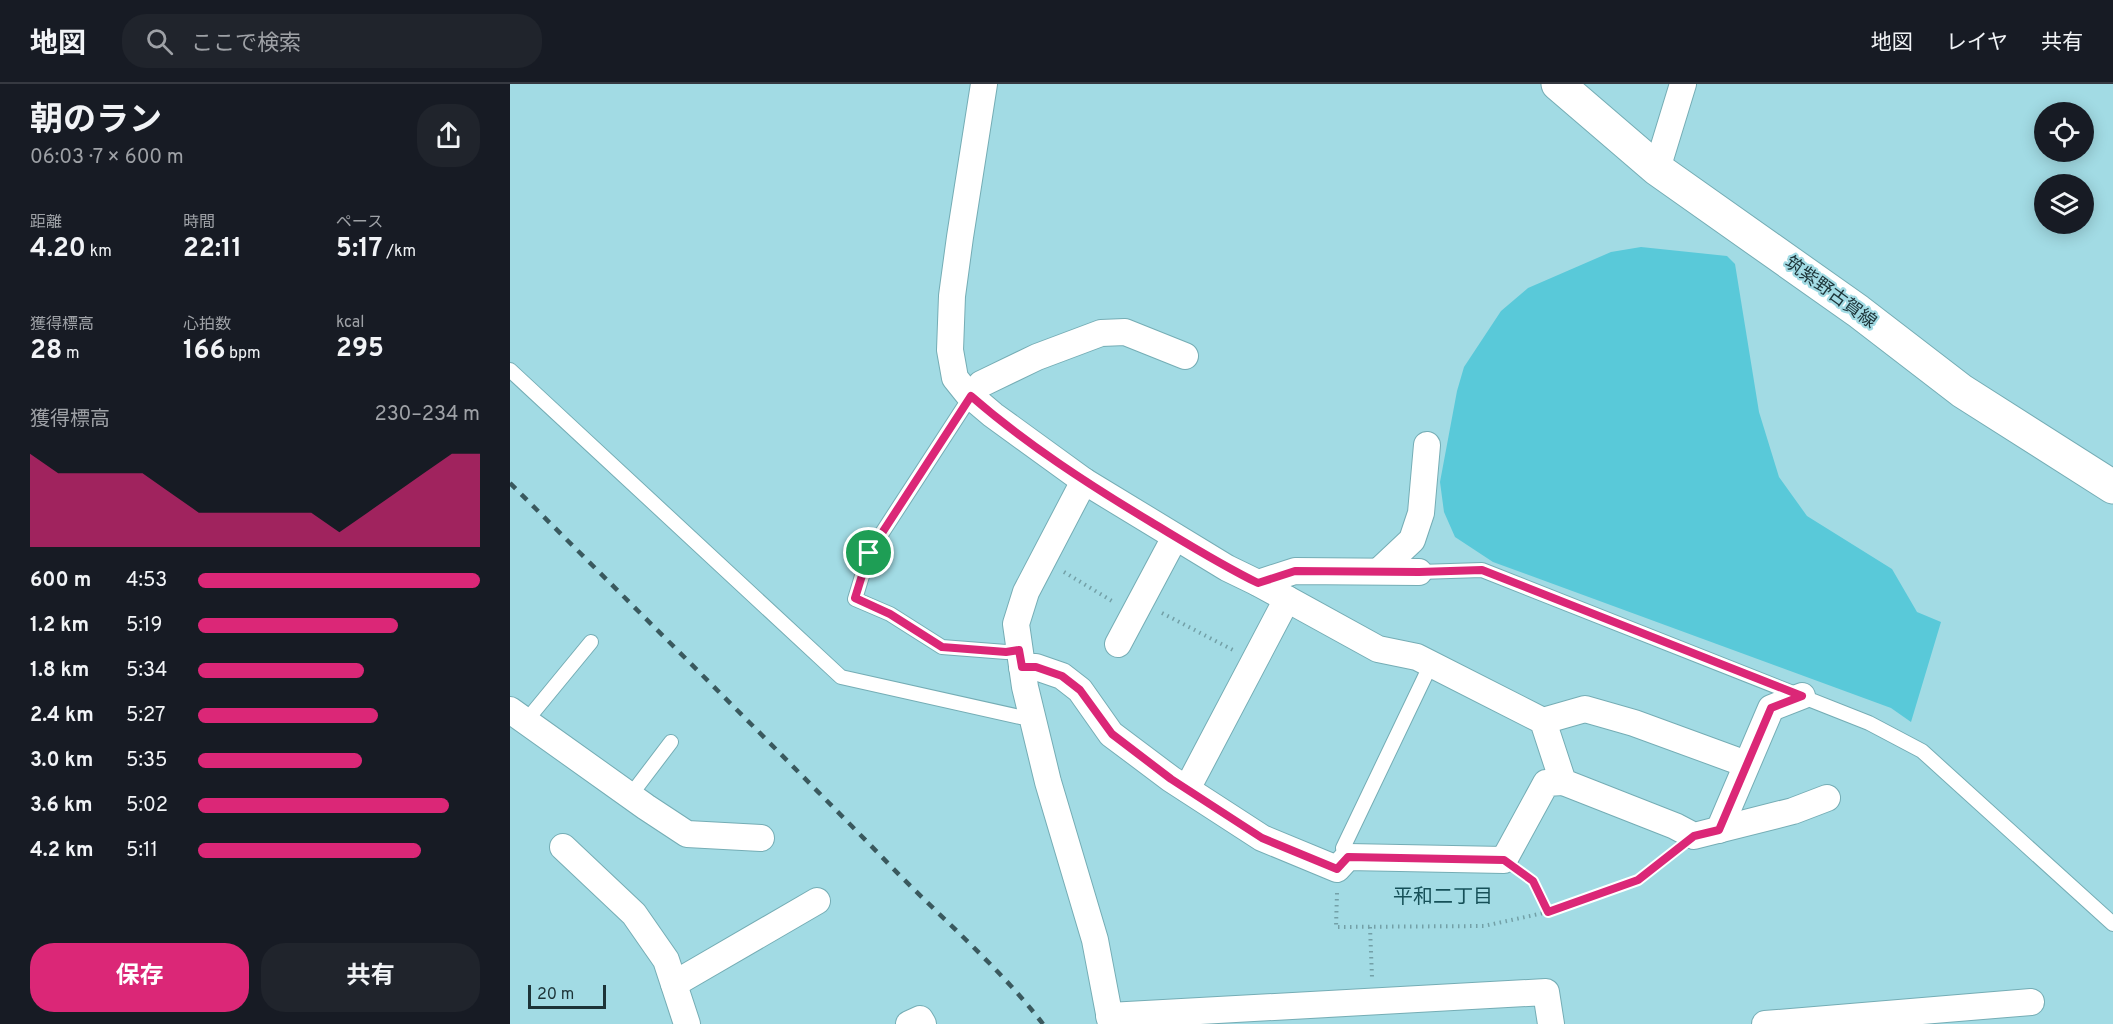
<!DOCTYPE html>
<html lang="ja">
<meta charset="utf-8">
<style>
body{margin:0;font-family:Overpass,"Noto Sans JP",sans-serif;background:#20242c;color:#f1f3f6;height:100vh;display:flex;flex-direction:column;font-size:22px;white-space:nowrap}
*{box-sizing:border-box;margin:0}
p{font-size:20px;color:#9ea1a6}
.icon{flex:none;width:33px;height:33px;fill:none;stroke:currentColor;stroke-width:2;stroke-linecap:round;stroke-linejoin:round}
.map{position:relative;flex:1;overflow:hidden}
.details{display:flex;flex-direction:column;background:#171b24;width:510px}
.details>*{flex:none}
.controls{position:absolute;left:1524px;top:18px;display:grid;gap:12px}
.controls a{display:grid;place-items:center;width:60px;height:60px;border-radius:50%;background:#171b24;box-shadow:0 3px 15px #0003;font-size:30px}
.scale{position:absolute;left:18px;bottom:15px;width:78px;box-sizing:border-box;padding-left:6px;border:3px solid #1c3337;border-top:0;font-size:16px;line-height:21px;white-space:nowrap;color:#1c3337;-webkit-text-stroke:4px #a2dbe4;paint-order:stroke}
.pin{position:absolute;display:grid;place-items:center;width:51px;height:51px;color:#fff;margin:-26px;border:3px solid #fff;border-radius:50%;box-shadow:0 2px 6px #0007}
.round{display:grid;place-items:center;flex:none;width:63px;height:63px;border-radius:24px;background:#20242c}
.summary{display:flex;align-items:center;justify-content:space-between;height:102px;padding:0 30px}
h1{font-size:33px;font-weight:700;line-height:45px}
.metrics{display:grid;grid-template-columns:repeat(3,1fr);gap:9px;height:102px;padding:6px 30px}
.metrics div{display:grid;align-content:center}
.metrics b{font-size:26px;font-weight:700}
.metrics small{font-size:16px;font-weight:400}
.metrics p{font-size:16px}
.chart{height:168px;padding:12px 30px}
.chart p{display:flex;justify-content:space-between}
.chart svg{width:100%;height:108px;margin-top:6px;fill:#db2777;opacity:.7}
.button{display:flex;gap:12px;margin-top:auto;padding:12px 30px}
.button a{flex:1;height:69px;border-radius:24px;background:#db2777;color:#fff;font-size:24px;font-weight:700;line-height:69px;text-align:center}
.button a+a{background:#20242c;color:#f1f3f6}
ul{padding:0 30px;list-style:none;font-size:20px}
li{display:grid;grid-template-columns:96px 72px 1fr;align-items:center;height:45px}
li i{height:15px;border-radius:8px;background:#db2777}
header{display:flex;align-items:center;gap:36px;box-sizing:border-box;height:84px;padding:0 30px;background:#171b24;border-bottom:2px solid #363941}
header strong{font-size:28px}
nav{display:flex;gap:33px;margin-inline-start:auto;font-size:21px}
.search{width:420px;height:54px;background:#20242c;display:flex;align-items:center;gap:15px;box-sizing:border-box;padding:0 21px;border-radius:24px;color:#9ea1a6;font-size:22px}
main{display:flex;flex:1;min-height:0}
.map>svg:first-child{display:block}
.water{fill:#59c9d9}
.lines{fill:none;stroke-linecap:round;stroke-linejoin:round}
.lane-casing{stroke:#75adb5;stroke-width:16}
.street-casing{stroke:#75adb5;stroke-width:28}
.primary-casing{stroke:#75adb5;stroke-width:35}
.path{stroke:#73a0a7;stroke-width:4;stroke-dasharray:1.5 4.5;stroke-linecap:butt}
.lane{stroke:#fff;stroke-width:14}
.street{stroke:#fff;stroke-width:26}
.primary{stroke:#fff;stroke-width:33}
.rail{stroke:#3a595e;stroke-width:4.5;stroke-dasharray:8 8;stroke-linecap:butt}
.route-casing{stroke:#fff;stroke-width:12}
.route{stroke:#db2777;stroke-width:8}
.labels{text-anchor:middle;stroke-width:4.5;stroke-linejoin:round;paint-order:stroke}
.street-label{font-size:18px;fill:#1c3337;stroke:#a2dbe4}
.neighbourhood-label{font-size:20px;fill:#165058;stroke:#a2dbe4}
</style>
<header>
<strong>地図</strong>
<div class="search"><svg class="icon" aria-label="search" viewBox="0 0 24 24"><circle cx="10" cy="10" r="6"/><path d="M15 15l6 6"/></svg>ここで検索</div>
<nav><a>地図</a><a>レイヤ</a><a>共有</a></nav>
</header>
<main>
<section class="details">
<div class="summary"><div><h1>朝のラン</h1><p>06:03 · 7 × 600 m</p></div><a class="round"><svg class="icon" aria-label="share" viewBox="0 0 24 24"><path d="M12 15V3M7 8l5-5 5 5M5 13v7h14v-7"/></svg></a></div>
<div class="metrics">
<div><p>距離</p><b>4.20<small> km</small></b></div>
<div><p>時間</p><b>22:11</b></div>
<div><p>ペース</p><b>5:17<small> /km</small></b></div>
</div>
<div class="metrics">
<div><p>獲得標高</p><b>28<small> m</small></b></div>
<div><p>心拍数</p><b>166<small> bpm</small></b></div>
<div><p>kcal</p><b>295</b></div>
</div>
<div class="chart"><p><span>獲得標高</span>230–234 m</p>
<svg viewBox="0 0 160 44" preserveAspectRatio="none"><path d="M0 44V6L10 14L20 14L30 14L40 14L50 22L60 30L70 30L80 30L90 30L100 30L110 38L120 30L130 22L140 14L150 6L160 6V44z"/></svg>
</div>
<ul>
<li><b>600 m</b>4:53<i style="width:100%"></i></li>
<li><b>1.2 km</b>5:19<i style="width:71%"></i></li>
<li><b>1.8 km</b>5:34<i style="width:59%"></i></li>
<li><b>2.4 km</b>5:27<i style="width:64%"></i></li>
<li><b>3.0 km</b>5:35<i style="width:58%"></i></li>
<li><b>3.6 km</b>5:02<i style="width:89%"></i></li>
<li><b>4.2 km</b>5:11<i style="width:79%"></i></li>
</ul>
<div class="button"><a>保存</a><a>共有</a></div>
</section>
<div class="map">
<svg width="1603" height="940" viewBox="0 0 1603 940">
<rect width="100%" height="100%" fill="#a2dbe4"/>
<!-- water -->
<path class="water" d="M1131,163l86,9 8,8 24,148 20,65 28,39 85,53 25,43 24,10 -30,100 -20,-14 -398,-146 -38,-25 -11,-25 -4,-30 17,-91 7,-24 37,-56 27,-23 83,-36z"/>
<g class="lines">
<!-- lane casing -->
<g class="lane-casing">
<g id="lane">
<path d="M0,286l331,307 179,40 11,-2"/>
<path d="M461,312l-102,157 -14,46 35,15 52,33 64,5 13,-2"/>
<path d="M909,488l63,-2 387,153 53,28 191,173"/>
<path d="M16,637l65,-79"/>
<path d="M120,712l41,-54"/>
<path d="M838,773l-5,-9 88,-184"/>
</g>
</g>
<!-- street casing -->
<g class="street-casing">
<g id="street">
<path d="M474,0l-24,153 -8,59 -2,54 5,28 12,15 26,22 91,66 143,87 31,15 120,66 39,8 126,64 20,61 112,44 19,10 99,-25 34,-13"/>
<path d="M1147,85l26,-85"/>
<path d="M461,312l10,-12 56,-27 64,-24 24,-1 60,24"/>
<path d="M574,397l-58,111 -10,32 9,63 23,95 47,158 16,84"/>
<path d="M869,487l33,-31 9,-27 6,-68"/>
<path d="M748,499l37,-12 124,1"/>
<path d="M608,560l57,-107"/>
<path d="M512,583h14l26,9 18,14 31,44 60,45 91,59 75,31 11,-12 156,3 42,-77 17,-1"/>
<path d="M0,626l136,97 41,27 74,4"/>
<path d="M1033,637l42,-12 49,14 112,41"/>
<path d="M677,705l100,-190"/>
<path d="M1209,746l52,-122 31,-12"/>
<path d="M53,763l71,67 32,46 21,64"/>
<path d="M164,900l143,-83"/>
<path d="M599,932l437,-24 5,32"/>
<path d="M399,940l11,-5 3,5"/>
<path d="M1255,940l266,-22"/>
</g>
</g>
<!-- primary casing -->
<g class="primary-casing">
<path id="primary" d="M1048,0l99,85 201,142 104,80 151,96"/>
</g>
<!-- path -->
<g class="path">
<path d="M554,488l48,29"/>
<path d="M652,529l71,37"/>
<path d="M1014,790l9,7 15,31"/>
<path d="M827,809l-1,34 148,-1 64,-14 90,-32 34,-26"/>
<path d="M860,843l2,50"/>
</g>
<!-- lane -->
<use href="#lane" class="lane"/>
<!-- street -->
<use href="#street" class="street"/>
<!-- primary -->
<use href="#primary" class="primary"/>
<!-- rail -->
<path class="rail" d="M0,399c124,124 249,248 372,374 53,56 114,106 161,167"/>
</g>
<g class="lines">
<!-- route casing -->
<g class="route-casing">
<path id="route" d="M461,312c55,48 117,88 180,126 35,21 70,43 107,61l37,-12 124,1 63,-2 320,126 -31,12 -52,122 -25,6 -56,44 -90,32 -15,-31 -29,-21 -156,-3 -11,12 -75,-31 -91,-59 -59,-45 -32,-44 -18,-14 -26,-9h-14l-3,-17 -13,2 -64,-5 -52,-33 -35,-16 14,-45z"/>
</g>
<!-- route -->
<use href="#route" class="route"/>
</g>
<g class="labels">
<!-- street labels -->
<g class="street-label">
<text transform="translate(1321 208) rotate(36)" y="6">筑紫野古賀線</text>
</g>
<!-- neighbourhood labels -->
<g class="neighbourhood-label">
<text x="933" y="819">平和二丁目</text>
</g>
</g>
</svg>
<div class="controls">
<a><svg class="icon" aria-label="locate" viewBox="0 0 24 24"><circle cx="12" cy="12" r="6"/><path d="M12 2v4M12 18v4M2 12h4M18 12h4"/></svg></a>
<a><svg class="icon" aria-label="layers" viewBox="0 0 24 24"><path d="M12 4l9 5-9 5-9-5zM3 14l9 5 9-5"/></svg></a>
</div>
<div class="scale">20 m</div>
<div class="pin" style="left:359px;top:469px;background:#1e9e55"><svg class="icon" aria-label="arrive" viewBox="0 0 24 24"><path d="M6 21V4h12l-3 4 3 4H6"/></svg></div>
</div>
</main>
